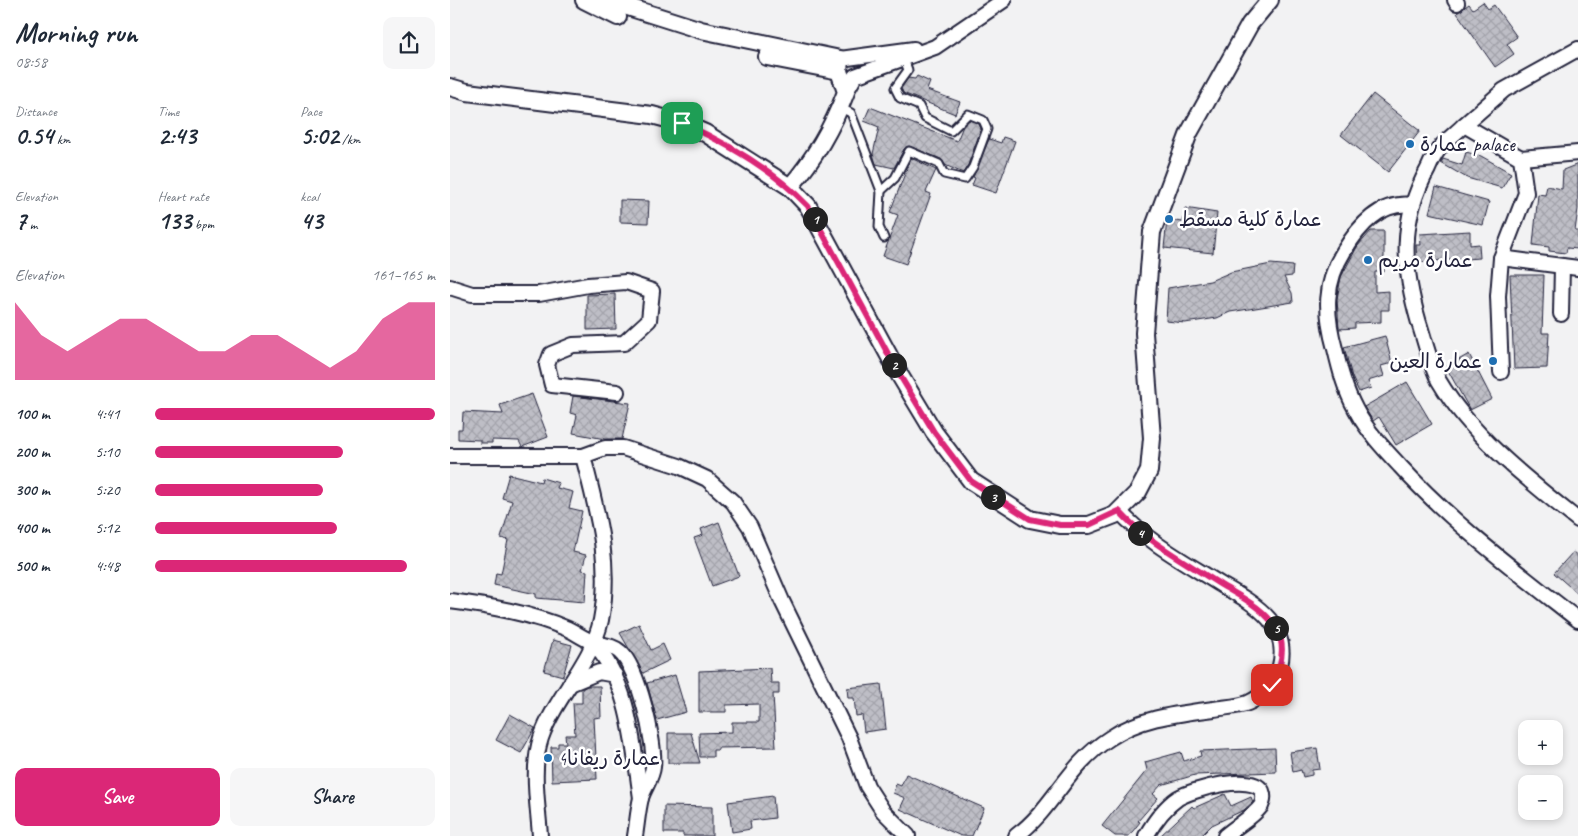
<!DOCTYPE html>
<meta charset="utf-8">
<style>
body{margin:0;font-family:Caveat,"Playpen Sans Arabic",sans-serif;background:#f6f6f7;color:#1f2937;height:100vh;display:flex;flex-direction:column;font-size:19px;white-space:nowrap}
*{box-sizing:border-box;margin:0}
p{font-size:16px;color:#747a83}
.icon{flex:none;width:28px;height:28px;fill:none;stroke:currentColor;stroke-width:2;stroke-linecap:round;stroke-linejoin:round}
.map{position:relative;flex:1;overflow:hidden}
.sheet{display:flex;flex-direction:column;background:#fff;width:450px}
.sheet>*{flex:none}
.controls{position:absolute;left:1068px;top:720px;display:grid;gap:10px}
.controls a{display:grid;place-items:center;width:45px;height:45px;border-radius:10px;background:#fff;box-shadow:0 2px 8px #0003;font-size:25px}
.pin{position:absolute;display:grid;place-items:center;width:42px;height:42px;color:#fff;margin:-21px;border-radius:10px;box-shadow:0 2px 8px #0006}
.km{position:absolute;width:25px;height:25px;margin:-12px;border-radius:50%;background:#222;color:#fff;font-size:14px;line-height:25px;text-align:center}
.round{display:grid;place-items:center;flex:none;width:52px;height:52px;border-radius:10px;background:#f6f6f7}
.summary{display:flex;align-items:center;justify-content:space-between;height:85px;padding:0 15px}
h1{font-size:28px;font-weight:700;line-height:38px}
.figures{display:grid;grid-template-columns:repeat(3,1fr);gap:8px;height:85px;padding:5px 15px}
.figures div{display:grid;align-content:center}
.figures b{font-size:25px;font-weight:700}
.figures small{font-size:14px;font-weight:400}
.figures p{font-size:14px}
.chart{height:140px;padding:10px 15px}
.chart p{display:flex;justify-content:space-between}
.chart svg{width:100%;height:90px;margin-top:5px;fill:#db2777;opacity:.7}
.cta{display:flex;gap:10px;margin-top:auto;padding:10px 15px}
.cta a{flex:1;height:58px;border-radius:10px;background:#db2777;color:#fff;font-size:20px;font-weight:700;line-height:58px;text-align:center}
.cta a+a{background:#f6f6f7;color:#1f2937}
ul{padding:0 15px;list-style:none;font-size:16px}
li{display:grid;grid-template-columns:80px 60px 1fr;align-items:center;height:38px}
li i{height:12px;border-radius:6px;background:#db2777}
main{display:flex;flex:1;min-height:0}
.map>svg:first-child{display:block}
.building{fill:url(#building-cross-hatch);stroke:#22223b}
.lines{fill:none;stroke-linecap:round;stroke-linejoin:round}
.service-casing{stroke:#22223b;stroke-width:11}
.minor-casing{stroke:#22223b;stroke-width:18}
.tertiary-casing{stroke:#22223b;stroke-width:20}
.service{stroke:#fff;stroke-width:7}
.minor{stroke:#fff;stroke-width:14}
.tertiary{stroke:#fff;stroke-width:16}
.route-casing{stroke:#fff;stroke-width:10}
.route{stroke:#db2777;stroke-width:6}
.poi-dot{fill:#1f6fb2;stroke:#fff;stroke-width:2}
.labels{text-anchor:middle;stroke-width:5;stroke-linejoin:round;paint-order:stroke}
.poi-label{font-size:20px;fill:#22223b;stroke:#fff;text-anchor:start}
</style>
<main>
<section class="sheet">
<div class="summary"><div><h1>Morning run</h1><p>08:58</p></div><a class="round"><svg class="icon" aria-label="share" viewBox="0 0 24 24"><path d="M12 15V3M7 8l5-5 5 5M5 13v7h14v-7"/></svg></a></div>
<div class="figures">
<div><p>Distance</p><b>0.54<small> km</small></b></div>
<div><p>Time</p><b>2:43</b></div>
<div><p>Pace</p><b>5:02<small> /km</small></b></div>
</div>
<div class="figures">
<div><p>Elevation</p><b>7<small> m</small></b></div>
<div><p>Heart rate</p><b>133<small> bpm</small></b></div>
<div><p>kcal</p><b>43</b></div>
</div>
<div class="chart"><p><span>Elevation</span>161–165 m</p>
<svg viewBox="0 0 160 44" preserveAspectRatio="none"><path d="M0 44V6L10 22L20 30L30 22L40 14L50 14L60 22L70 30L80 30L90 22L100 22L110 30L120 38L130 30L140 14L150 6L160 6V44z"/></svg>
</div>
<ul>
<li><b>100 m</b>4:41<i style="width:100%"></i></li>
<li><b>200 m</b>5:10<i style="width:67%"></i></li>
<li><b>300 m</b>5:20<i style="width:60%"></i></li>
<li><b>400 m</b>5:12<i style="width:65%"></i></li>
<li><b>500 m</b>4:48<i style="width:90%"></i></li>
</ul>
<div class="cta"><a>Save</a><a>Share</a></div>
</section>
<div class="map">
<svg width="1128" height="836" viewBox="0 0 1128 836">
<defs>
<pattern id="building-cross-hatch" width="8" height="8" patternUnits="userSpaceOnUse" patternTransform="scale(1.25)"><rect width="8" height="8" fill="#bebec6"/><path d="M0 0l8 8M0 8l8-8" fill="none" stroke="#a3a3ab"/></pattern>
</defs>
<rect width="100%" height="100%" fill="#f2f2f3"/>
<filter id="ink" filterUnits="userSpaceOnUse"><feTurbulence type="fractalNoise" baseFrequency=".02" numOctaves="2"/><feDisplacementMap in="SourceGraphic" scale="10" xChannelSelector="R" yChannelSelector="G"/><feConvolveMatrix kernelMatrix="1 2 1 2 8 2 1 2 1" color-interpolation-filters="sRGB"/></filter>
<g filter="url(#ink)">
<!-- building -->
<g class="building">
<path d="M1033,2l5,7 6,-4 23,32 -10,7 7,10 -19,13 -38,-54 12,-9 4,5z"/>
<path d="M467,76l13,6 -3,8 33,12 -5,12 -52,-21 -2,-5 7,-10 7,1z"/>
<path d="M923,94l47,37 -32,41 -47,-37z"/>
<path d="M420,107l87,34 6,-15 6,-6 10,4 2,5 -13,36 -5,8 -18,-8 -4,-6 -32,-13 -5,3 -10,19 -18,-4 -3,-10 6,-27 -15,-6z"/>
<path d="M553,137l12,4 -19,52 -24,-8 3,-7 -2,-1 16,-38 12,4z"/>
<path d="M1016,152l15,4 30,17 -9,15 -35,-10 -26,-15 2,-4 19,6z"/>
<path d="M461,158l25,12 -10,22 5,2 -25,70 -23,-8 15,-41 -8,-3z"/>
<path d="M1128,164v45l-3,22h3v18l-11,-1 -1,5 -17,-2v-4l-16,-2 5,-51 7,1 2,-9 15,3 1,-19z"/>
<path d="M986,187l53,15 -6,23 -54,-12z"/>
<path d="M170,200l29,1 -1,22 -28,-1z"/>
<path d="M735,208l32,5 -4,40 -49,-5 3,-28 16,2z"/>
<path d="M921,231h13v41h-9v20l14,-1v19h-8v12l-26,1v5l-16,1 -2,-30 4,-22 16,-30z"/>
<path d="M1020,231v14l9,-1 1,14 -63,4 -1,-17h5l-1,-11z"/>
<path d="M821,264l22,2 -1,10 -8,1 8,16 1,9 -63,10 -13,6 -32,5 -19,-2 2,-33 42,-7 21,-9z"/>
<path d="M1060,275h34l-2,58h7l-2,35 -33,1z"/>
<path d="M165,294l1,35 -29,1v-35z"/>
<path d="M935,336l7,27 -11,3 3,10 -16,5 3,7 -12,4 -7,-15 -8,-30z"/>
<path d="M1019,354l23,45 -22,11 -24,-43z"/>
<path d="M957,382l25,42 -36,21 -17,-28 -6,4 -9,-14z"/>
<path d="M82,394l16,43 -26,10 -3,-6 -27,-1v3h-12v-3l-22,-1v-10h4l1,-17 40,2 -3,-9z"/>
<path d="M123,396l57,7 -8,36h-17l-32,-6 4,-18 -7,-2z"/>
<path d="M59,474l32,8 1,-4 17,5 -2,5 16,4 -4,16 13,3 -9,41 13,3 -4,15 5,1 -2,31 -49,-4v-4l-42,-9 2,-12 5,1 7,-34 -7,-2 11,-37 -10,-3z"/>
<path d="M269,522l20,54 -27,10 -18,-48 9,-3 -2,-6z"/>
<path d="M1123,552l5,4v38l-24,-21z"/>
<path d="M189,624l12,26 12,-6 7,16 -27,13 -23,-40z"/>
<path d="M103,640l19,5 -9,31 -19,-5z"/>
<path d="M320,668l1,15h8v11h-6l3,53 -58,1v2h-5v7h-13l-1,-24 33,-1v-10h27v-18l-33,1v7h-27v-41z"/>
<path d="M225,675l11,37 -29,8 -10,-37z"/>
<path d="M431,684l5,45 -22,3 -2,-17 -6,1 -2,-18h-6l-1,-10z"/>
<path d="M137,686h13l1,31 -7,1 3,61 -45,2 -1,-34h7v-4h8l-1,-8h10l-2,-32h9v-14z"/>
<path d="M60,714l25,14 -14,25 -25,-13z"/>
<path d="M218,733h23l9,30h-32z"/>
<path d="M825,748l1,24 -81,3 -34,10 -8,9 5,4 -20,23 2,1 -11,14h-14l-13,-10 45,-56 -2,-8 36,-10 3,9 17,-5 -1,-5z"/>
<path d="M867,748l3,21 -8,1v5l-9,2 -2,-7 -8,2 -3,-20z"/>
<path d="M456,774l78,34 -12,28h-11l-61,-27 5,-11 -12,-5 3,-9 5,2z"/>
<path d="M775,794l6,12 20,-9 2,5 -9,8 -32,15 -11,11h-41l32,-30 2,2z"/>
<path d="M323,796l2,22 -25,3 1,8 -19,3 -4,-30z"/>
<path d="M214,806l48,1v29h-29v-3h-19z"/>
</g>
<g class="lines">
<!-- service casing -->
<g class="service-casing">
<g id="service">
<path d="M391,108l10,5 30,78 -2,36 5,11"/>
<path d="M431,191l14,-13 14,-27 30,13 5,10 21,5 8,-12 14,-38 -4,-9 -15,-6 -17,17 -26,-13 -6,-12 -19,-8 -5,-10 13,-18 -4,-11"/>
</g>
</g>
<!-- minor casing -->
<g class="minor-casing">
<g id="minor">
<path d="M1005,0l2,3"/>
<path d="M390,59l74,-10"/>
<path d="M396,92l9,-16 80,-29 69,-47"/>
<path d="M1014,125l40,-35 74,-41"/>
<path d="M1071,158l57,-5"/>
<path d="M962,205c-32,-4 -53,21 -68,46 -20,32 -19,62 -9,98 5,21 10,41 21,61 11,21 28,39 44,56 53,58 117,106 178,154"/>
<path d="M1051,258l-3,38 3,76"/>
<path d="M1128,268l-77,-10 25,-65 -5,-35 -57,-33c-8,8 -18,15 -25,24 -5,6 -8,13 -11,20 -29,52 -25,99 -9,154 6,18 11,41 20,58 33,56 89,99 139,139"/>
<path d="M0,287l22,7h67l49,-9 38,-3 26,9 -3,29 -25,23 -51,2 -22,9 -4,11 5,20 65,7"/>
<path d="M1111,314l1,-48"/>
<path d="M0,456h133l22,-8h18l56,18 28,13 26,23 17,25 32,74 67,137 18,48 16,25 25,25"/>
<path d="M0,601c39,5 81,12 118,28 8,4 15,9 24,13 8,3 21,3 28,10 18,15 36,91 33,115 -1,11 -9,21 -12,31 -3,12 -4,26 -6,38"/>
<path d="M143,643c37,40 40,102 48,155"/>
<path d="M120,684l29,-12 16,3"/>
<path d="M90,836c-2,-31 -9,-68 1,-98 14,-41 51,-75 60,-118 11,-57 -4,-109 -18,-164"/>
<path d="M566,836c38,-28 51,-71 94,-98 32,-21 67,-24 104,-29 11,-2 24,-2 34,-6 33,-14 45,-56 21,-84 -12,-14 -30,-24 -46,-33 -36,-23 -75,-43 -104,-75"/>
<path d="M696,836c8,-14 19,-29 32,-38 15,-9 74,-25 84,-7 2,5 1,11 -1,15 -9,12 -25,20 -36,30"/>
</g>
</g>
<!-- tertiary casing -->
<g class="tertiary-casing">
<g id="tertiary">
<path d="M134,0l34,17"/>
<path d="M156,0l95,30 139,29 -1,12 7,21c-14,37 -31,66 -56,95"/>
<path d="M317,57l72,14"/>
<path d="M0,87l17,5 185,23 30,8 23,10 85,54 18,19 91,168 35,58 37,49 59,38 30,6h29l26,-10 23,-23 11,-21 3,-33 -8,-105 8,-101 37,-99 61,-109 20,-24"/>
</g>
</g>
<!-- service -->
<use href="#service" class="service"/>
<!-- minor -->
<use href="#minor" class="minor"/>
<!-- tertiary -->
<use href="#tertiary" class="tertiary"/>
</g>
</g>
<g class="lines" filter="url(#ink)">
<!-- route casing -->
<g class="route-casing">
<path id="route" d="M232,123c45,20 92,48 126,83l91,168 35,58 37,49 59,38 30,6h29l30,-14c28,31 67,51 102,74 20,12 45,24 56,45 10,18 3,39 -5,55"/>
</g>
<!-- route -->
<use href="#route" class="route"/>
</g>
<!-- markers -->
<g class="poi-dot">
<circle cx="960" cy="144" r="5"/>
<circle cx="719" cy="219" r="5"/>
<circle cx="918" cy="260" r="5"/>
<circle cx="1043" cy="361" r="5"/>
<circle cx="98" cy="758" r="5"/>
</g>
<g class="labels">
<!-- poi labels -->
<g class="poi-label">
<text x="970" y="151">عمارة palace</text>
<text x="729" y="226">عمارة كلية مسقط</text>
<text x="928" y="267">عمارة مريم</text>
<text x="1033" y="368" text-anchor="end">عمارة العين</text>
<text x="108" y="765">عمارة ريفانا4</text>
</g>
</g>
</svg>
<div class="controls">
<a>+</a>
<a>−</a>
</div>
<div class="pin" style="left:232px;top:123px;background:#1e9e55"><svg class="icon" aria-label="arrive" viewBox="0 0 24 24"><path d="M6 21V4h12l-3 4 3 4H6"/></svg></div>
<div class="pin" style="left:822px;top:685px;background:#d93025"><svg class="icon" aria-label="check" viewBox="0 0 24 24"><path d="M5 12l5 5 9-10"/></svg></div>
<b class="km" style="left:365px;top:219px">1</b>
<b class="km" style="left:444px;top:365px">2</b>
<b class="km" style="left:543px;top:497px">3</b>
<b class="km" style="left:690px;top:533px">4</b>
<b class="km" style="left:826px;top:628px">5</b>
</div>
</main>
